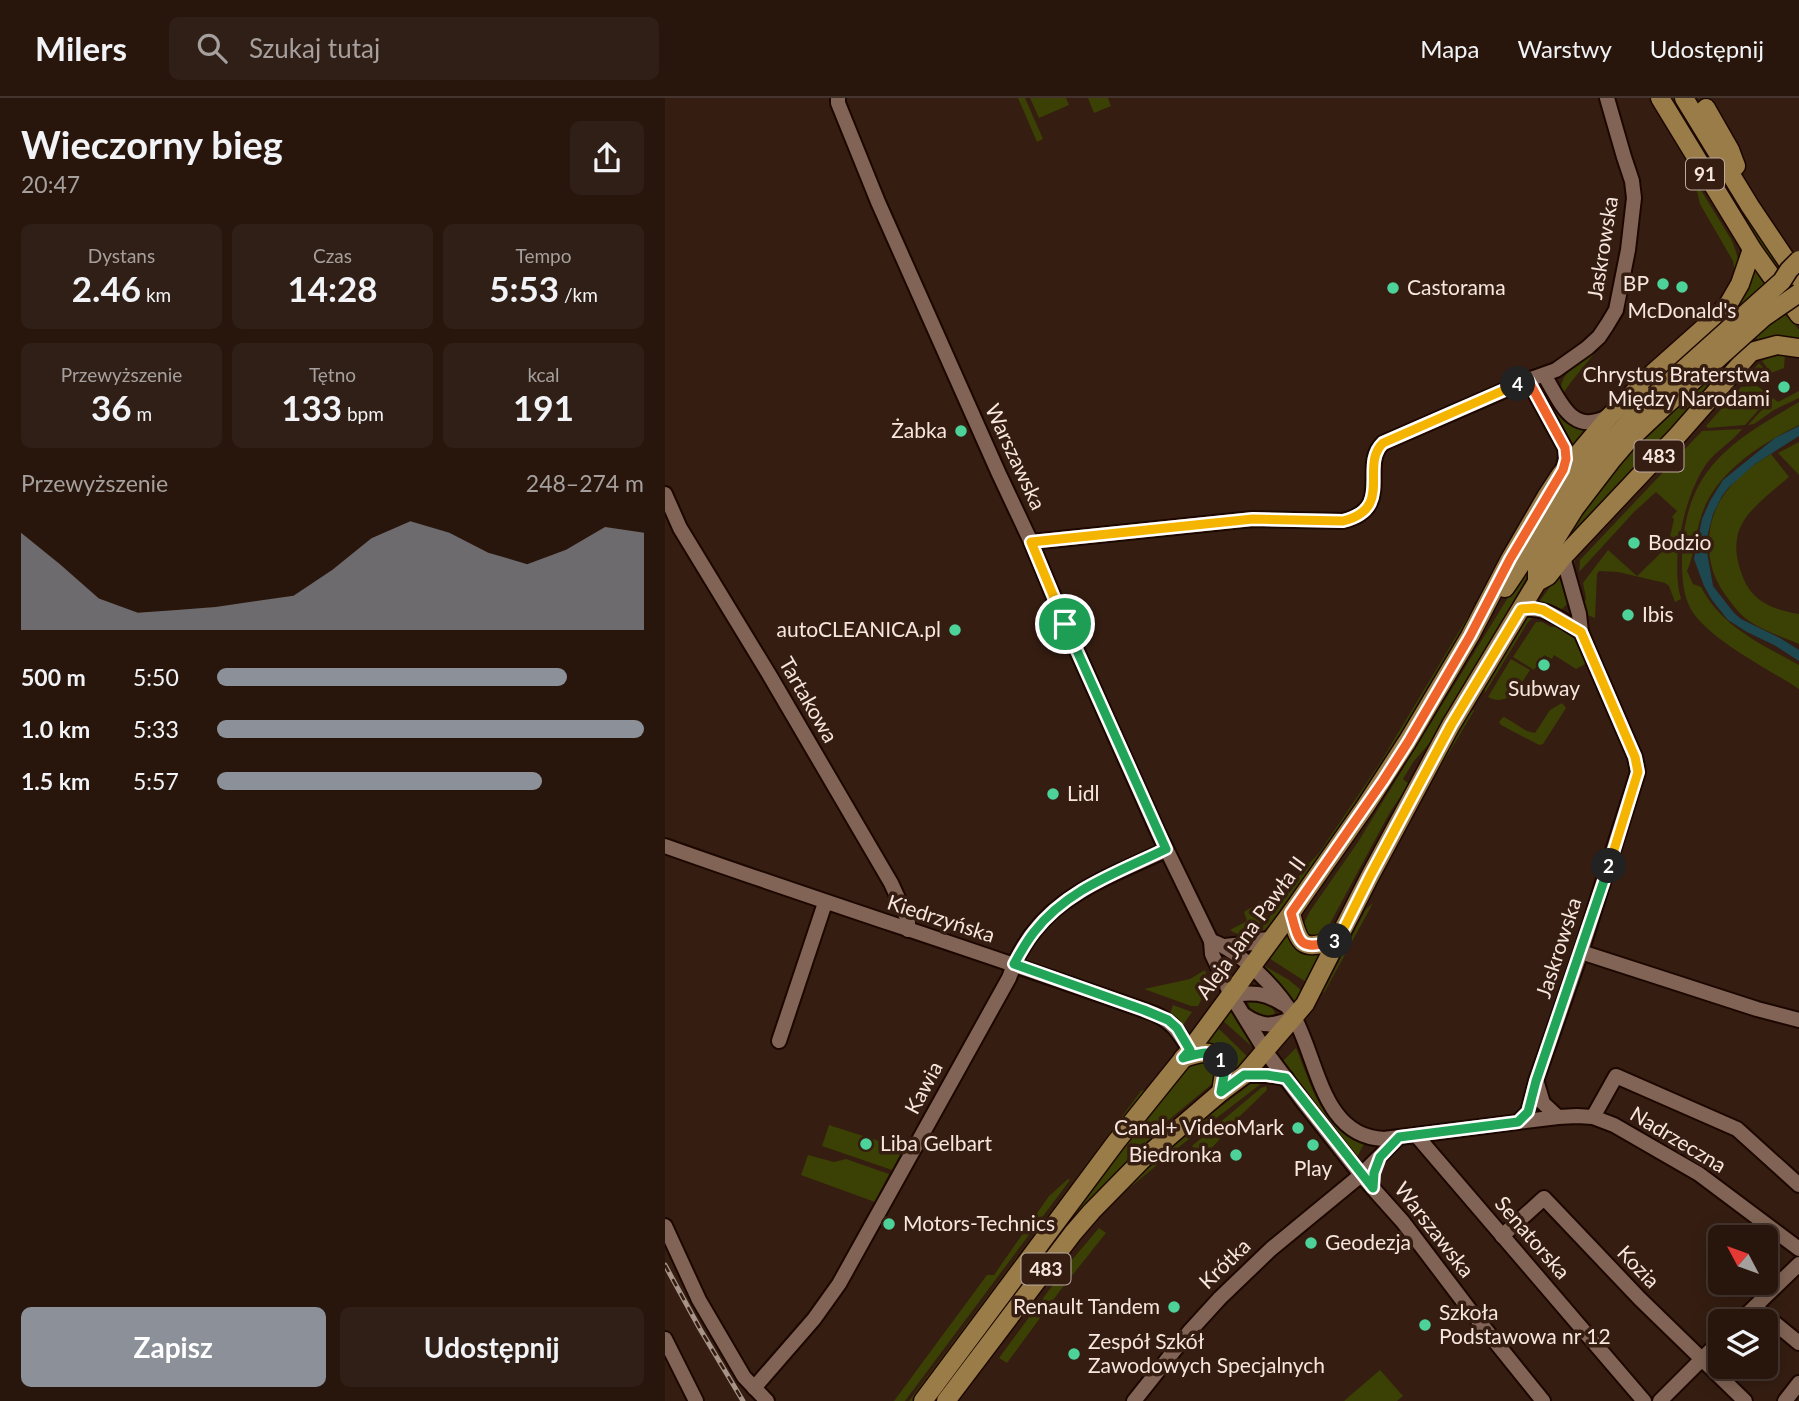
<!DOCTYPE html>
<html lang="pl">
<meta charset="utf-8">
<style>
body{margin:0;font-family:Lato,sans-serif;background:#301f16;color:#f1f3f6;height:100vh;display:flex;flex-direction:column;font-size:26px;white-space:nowrap}
*{box-sizing:border-box;margin:0}
p{font-size:23px;color:#a59f9d}
.icon{flex:none;width:38px;height:38px;fill:none;stroke:currentColor;stroke-width:2;stroke-linecap:round;stroke-linejoin:round}
.map{position:relative;flex:1;overflow:hidden}
.details{display:flex;flex-direction:column;background:#28160d;width:665px}
.details>*{flex:none}
.needle{width:46px;rotate:311deg}
.controls{position:absolute;left:1043px;top:1127px;display:grid;gap:14px}
.controls a{display:grid;place-items:center;width:70px;height:70px;border-radius:10px;background:#28160d;box-shadow:0 4px 18px #0003,0 0 0 2px #44352e;font-size:35px}
.pin{position:absolute;display:grid;place-items:center;width:60px;height:60px;color:#fff;margin:-30px;border:4px solid #fff;border-radius:50%;box-shadow:0 2px 7px #0007}
.km{position:absolute;width:35px;height:35px;margin:-18px;border-radius:50%;background:#222;color:#fff;font-size:19px;line-height:35px;text-align:center}
.round{display:grid;place-items:center;flex:none;width:74px;height:74px;border-radius:10px;background:#301f16}
.headline{display:flex;align-items:center;justify-content:space-between;height:119px;padding:0 21px}
h1{font-size:38px;font-weight:700;line-height:52px}
.stats{display:grid;grid-template-columns:repeat(3,1fr);gap:10px;height:119px;padding:7px 21px}
.stats div{display:grid;align-content:center;border-radius:10px;background:#301f16;text-align:center}
.stats b{font-size:35px;font-weight:700}
.stats small{font-size:19px;font-weight:400}
.stats p{font-size:19px}
.chart{height:196px;padding:14px 21px}
.chart p{display:flex;justify-content:space-between}
.chart svg{width:100%;height:126px;margin-top:7px;fill:#8c9099;opacity:.7}
.primary-button{display:flex;gap:14px;margin-top:auto;padding:14px 21px}
.primary-button a{flex:1;height:80px;border-radius:10px;background:#8c9099;color:#fff;font-size:28px;font-weight:700;line-height:80px;text-align:center}
.primary-button a+a{background:#301f16;color:#f1f3f6}
ul{padding:0 21px;list-style:none;font-size:23px}
li{display:grid;grid-template-columns:112px 84px 1fr;align-items:center;height:52px}
li i{height:18px;border-radius:9px;background:#8c9099}
header{display:flex;align-items:center;gap:42px;box-sizing:border-box;height:98px;padding:0 35px;background:#28160d;border-bottom:2px solid #44352e}
header strong{font-size:33px}
nav{display:flex;gap:38px;margin-inline-start:auto;font-size:24px}
.search{width:490px;height:63px;background:#301f16;display:flex;align-items:center;gap:18px;box-sizing:border-box;padding:0 24px;border-radius:10px;color:#a59f9d;font-size:26px}
main{display:flex;flex:1;min-height:0}
.map>svg:first-child{display:block}
.green{fill:#3b4004}
.water{fill:#1d484f}
.lines{fill:none;stroke-linecap:round;stroke-linejoin:round}
.minor-casing{stroke:#1c0700;stroke-width:18}
.major-casing{stroke:#1c0700;stroke-width:21}
.minor{stroke:#816455;stroke-width:14}
.major{stroke:#997c47;stroke-width:18}
.rail-casing{stroke:#a79388;stroke-width:5}
.rail{stroke:#351d11;stroke-width:2.5;stroke-dasharray:8;stroke-linecap:butt}
.major-bridge-casing{stroke:#1c0700;stroke-width:21;stroke-linecap:butt}
.major-bridge{stroke:#997c47;stroke-width:18}
.split-1-casing{stroke:#fff;stroke-width:14}
.split-2-casing{stroke:#fff;stroke-width:14}
.split-3-casing{stroke:#fff;stroke-width:14}
.split-4-casing{stroke:#fff;stroke-width:14}
.split-5-casing{stroke:#fff;stroke-width:14}
.split-1{stroke:#22a559;stroke-width:9}
.split-2{stroke:#22a559;stroke-width:9}
.split-3{stroke:#f5b400;stroke-width:9}
.split-4{stroke:#f0652b;stroke-width:9}
.split-5{stroke:#f5b400;stroke-width:9}
.poi-dot{fill:#4dd39a;stroke:#351d11;stroke-width:2.5}
.labels{text-anchor:middle;stroke-width:7;stroke-linejoin:round;paint-order:stroke}
.shield{fill:#351d11;stroke:#bdaaa0;stroke-width:2}
.shield-label{font-size:19px;font-weight:bold;fill:#f7e6dd}
.street-label{font-size:21px;fill:#f7e6dd;stroke:#351d11}
.poi-label{font-size:21px;fill:#f7e6dd;stroke:#351d11;text-anchor:start}
</style>
<header>
<strong>Milers</strong>
<div class="search"><svg class="icon" aria-label="search" viewBox="0 0 24 24"><circle cx="10" cy="10" r="6"/><path d="M15 15l6 6"/></svg>Szukaj tutaj</div>
<nav><a>Mapa</a><a>Warstwy</a><a>Udostępnij</a></nav>
</header>
<main>
<section class="details">
<div class="headline"><div><h1>Wieczorny bieg</h1><p>20:47</p></div><a class="round"><svg class="icon" aria-label="share" viewBox="0 0 24 24"><path d="M12 15V3M7 8l5-5 5 5M5 13v7h14v-7"/></svg></a></div>
<div class="stats">
<div><p>Dystans</p><b>2.46<small> km</small></b></div>
<div><p>Czas</p><b>14:28</b></div>
<div><p>Tempo</p><b>5:53<small> /km</small></b></div>
</div>
<div class="stats">
<div><p>Przewyższenie</p><b>36<small> m</small></b></div>
<div><p>Tętno</p><b>133<small> bpm</small></b></div>
<div><p>kcal</p><b>191</b></div>
</div>
<div class="chart"><p><span>Przewyższenie</span>248–274 m</p>
<svg viewBox="0 0 160 44" preserveAspectRatio="none"><path d="M0 44V10L10 21L20 33L30 38L40 37L50 36L60 34L70 32L80 23L90 12L100 6L110 10L120 17L130 21L140 16L150 8L160 10V44z"/></svg>
</div>
<ul>
<li><b>500 m</b>5:50<i style="width:82%"></i></li>
<li><b>1.0 km</b>5:33<i style="width:100%"></i></li>
<li><b>1.5 km</b>5:57<i style="width:76%"></i></li>
</ul>
<div class="primary-button"><a>Zapisz</a><a>Udostępnij</a></div>
</section>
<div class="map">
<svg width="1134" height="1303" viewBox="0 0 1134 1303">
<rect width="100%" height="100%" fill="#351d11"/>
<!-- green -->
<g class="green">
<path d="M353,0h7l18,41 -6,3z"/>
<path d="M365,0h36l3,7 -30,13z"/>
<path d="M423,0h20l3,8 -17,7z"/>
<path d="M1004,0h5l125,196v8l-59,-88z"/>
<path d="M1024,73l42,68c19,43 4,55 -28,83l30,-33 2,-15 -2,-13 -33,-57 -3,-13 -6,-2z"/>
<path d="M1089,170l13,15 -32,28 -2,-2 16,-20z"/>
<path d="M1120,214l14,18v12l-43,2 1,-9z"/>
<path d="M929,253v3l-23,28 -9,13c-6,-21 18,-32 32,-44z"/>
<path d="M1110,257h10l-1,13 -13,5 -9,-12z"/>
<path d="M1064,261l3,3 -190,214 22,-41 78,-99z"/>
<path d="M1094,265l10,12 -11,8 -16,1z"/>
<path d="M1078,275l-8,13 -62,70 -98,103 -2,12 -2,-9 1,-4z"/>
<path d="M1092,288l14,10 -26,29 -37,3 -2,-2 35,-39z"/>
<path d="M1134,293v7l-25,12 -20,14 -6,1 25,-27 5,4z"/>
<path d="M1134,304v23c-38,19 -83,47 -97,89 -7,19 -7,39 -15,57l6,13 8,3c21,40 60,57 98,78v24c-31,-20 -77,-43 -101,-70 -15,-17 -16,-38 -16,-60 2,-90 47,-116 117,-157z"/>
<path d="M893,310c7,12 14,20 29,22l-15,20 -22,-38z"/>
<path d="M1077,331c-10,13 -25,21 -35,34 -23,32 -37,98 -26,136l-6,3 -6,-16 -4,-3 -47,-11 -19,-1 -2,3 -2,44 -10,-4 -1,-9 2,-7 -3,-15 25,-33 29,26 26,-25 -2,-3 9,-11 4,-18 -2,-2 5,-6 -21,-19 -22,20 -55,60 1,-12 122,-129z"/>
<path d="M1134,344v33l-21,-22z"/>
<path d="M1106,356l18,23c-14,12 -39,31 -47,47 -6,10 -7,26 -4,37 8,36 26,47 61,53v30c-16,-7 -35,-13 -50,-23 -10,-7 -17,-17 -25,-28 -12,-18 -16,-34 -15,-56 3,-39 30,-64 62,-83z"/>
<path d="M898,360c-78,135 -154,271 -245,399 -17,24 -41,67 -65,82l33,-43 18,-27 15,-16 61,-90 101,-168 43,-76z"/>
<path d="M877,444l4,2 -111,193 -21,24 -11,18 6,5 -19,28 -65,121 -2,3 -16,2 -4,-13 7,-14 48,-69z"/>
<path d="M897,472l10,29 -15,15 -18,-12z"/>
<path d="M867,516l7,1 -5,2 -6,5 -43,71 -1,-5 42,-69z"/>
<path d="M871,524h6l9,5c22,-2 29,18 38,35l-13,7 -22,-14 -2,4 -8,-4 -10,15 -21,-13z"/>
<path d="M846,561l19,11c-10,15 -21,38 -42,27z"/>
<path d="M897,605l4,5 -23,36 -4,1 -38,-20 -2,-3 4,-5 3,1 21,13 8,2 15,-23z"/>
<path d="M810,611l-46,77 -22,42 1,-8 27,-51 35,-57z"/>
<path d="M607,796l6,5c-6,7 -23,34 -31,36 -7,1 -12,-2 -17,-5l17,-9 -3,-9z"/>
<path d="M708,805l-49,90 -1,-1 43,-83z"/>
<path d="M624,833l33,20 -16,31 -37,-24z"/>
<path d="M598,867l26,15 12,10 -6,13 -22,-23 -13,-11z"/>
<path d="M540,872l4,16 -11,20h-7l-47,-17 46,-10z"/>
<path d="M581,900c13,3 24,3 29,15l-5,7 -18,-7z"/>
<path d="M508,907l19,7 -11,16 -12,-12z"/>
<path d="M564,911l3,1 26,42 -37,-33z"/>
<path d="M551,928l34,33 -20,18 -29,-32z"/>
<path d="M631,950c15,36 26,83 69,94l-8,15 -75,-95z"/>
<path d="M550,963l3,18 -47,39 -49,50 -182,233h-10l147,-197 116,-142z"/>
<path d="M598,980l-1,5 -87,67 -48,40c5,-17 104,-91 125,-107z"/>
<path d="M601,988l1,4 -26,25 -37,42 -12,-11 69,-58z"/>
<path d="M479,992h3l-231,311h-7l232,-310z"/>
<path d="M164,1027l53,17v2l20,7 -10,19 -70,-24z"/>
<path d="M143,1057l26,7 12,-3 43,15 -14,28 -74,-27z"/>
<path d="M403,1081l2,1 -165,221h-11l93,-126h7l55,-79z"/>
<path d="M434,1130l7,5 -47,59 -52,71 -8,-5 67,-91z"/>
<path d="M715,1272l23,26 -6,5h-53z"/>
</g>
<!-- water -->
<path class="water" d="M1134,328v10l-44,28 -26,23 -7,9 -9,18 -5,19 -1,19 6,34 21,27 7,6 39,19 19,12v11l-25,-16 -27,-13 -19,-12 -16,-20 -8,-14 -10,-27 8,-40 8,-18 13,-21 52,-42z"/>
<g class="lines">
<!-- minor casing -->
<g class="minor-casing">
<g id="minor">
<path d="M173,0v5l40,99 121,272 32,68 34,82 93,208 53,109 1,13 19,41 35,57 39,52 56,71 42,47 66,87 74,92"/>
<path d="M879,277c16,25 27,61 63,42"/>
<path d="M863,282l37,68 1,11 -4,14"/>
<path d="M0,396l15,34 90,148 121,207 17,37v10"/>
<path d="M366,444l222,-23 90,2c52,-13 16,-55 40,-78l145,-63 28,-10 31,-22 12,-11 8,-12 9,-15 12,-60 6,-52 -2,-17 -8,-24 -17,-59"/>
<path d="M856,511c27,-2 38,10 60,23"/>
<path d="M0,748c163,58 328,110 490,168 19,9 24,19 35,36"/>
<path d="M546,843c30,10 67,48 83,76 24,43 28,120 90,122l174,-22 19,-1 16,1 21,8 85,49 100,75"/>
<path d="M560,848l28,-3 5,-3 12,-1"/>
<path d="M916,854l176,57 42,11"/>
<path d="M566,897c20,-3 34,-3 52,9"/>
<path d="M579,917c19,13 28,11 49,3"/>
<path d="M114,943l46,-138"/>
<path d="M579,977h23l19,3"/>
<path d="M872,985l6,20 15,14"/>
<path d="M928,1019l23,-41 121,53 62,56"/>
<path d="M853,1024l10,-10 8,-31 45,-129 57,-180 -3,-15 -54,-125 -2,-18 -16,-57"/>
<path d="M751,1037l228,266"/>
<path d="M0,1128l34,74 45,77 23,24"/>
<path d="M837,1138l42,-38 96,101 105,102"/>
<path d="M1090,1209l44,36"/>
<path d="M1075,1223l59,-57"/>
<path d="M0,1241l31,62"/>
<path d="M89,1290l60,-69 25,-35 170,-306c26,-77 90,-97 157,-128"/>
<path d="M469,1303l55,-69 31,-34 51,-49 90,-74 38,-38"/>
<path d="M995,1303l60,-60"/>
<path d="M1120,1303l14,-18"/>
</g>
</g>
<!-- major casing -->
<g class="major-casing">
<g id="major">
<path d="M995,0l92,151 47,66"/>
<path d="M1019,0l66,108 49,73"/>
<path d="M1041,10l24,42 6,16"/>
<path d="M1086,254l26,-7 22,3"/>
<path d="M872,484v-13l38,-61 36,-47 18,-21 36,-34"/>
<path d="M840,490c23,-33 43,-68 67,-100 25,-34 53,-63 83,-93"/>
<path d="M626,815c9,35 11,37 47,27"/>
<path d="M518,960c18,-5 30,-12 42,8l-4,26"/>
<path d="M258,1303l193,-259 74,-92 101,-137 74,-106 42,-65 63,-106 40,-77 36,-62 15,-23 48,-57 44,-44 63,-56 13,-14 11,-19 12,-35"/>
<path d="M281,1303l127,-168 19,-22 51,-52 78,-67 23,-17 61,-71 65,-128 81,-151 86,-143 11,-6 15,-19 115,-122 73,-83"/>
</g>
</g>
<!-- minor -->
<use href="#minor" class="minor"/>
<!-- major -->
<use href="#major" class="major"/>
<!-- rail casing -->
<g class="rail-casing">
<path id="rail" d="M0,1167l35,64 43,72"/>
</g>
<!-- rail -->
<use href="#rail" class="rail"/>
<!-- major-bridge casing -->
<g class="major-bridge-casing">
<g id="major-bridge">
<path d="M990,297l127,-114 7,-11 10,-10"/>
<path d="M1000,308l99,-89 35,-24"/>
</g>
</g>
<!-- major-bridge -->
<use href="#major-bridge" class="major-bridge"/>
</g>
<g class="lines">
<!-- split-1 casing -->
<g class="split-1-casing">
<path id="split-1" d="M400,526l101,225c-47,23 -99,40 -132,83 -8,10 -14,21 -20,32l130,46 24,10 9,8 13,22 -7,8c15,-4 27,-10 38,2"/>
</g>
<!-- split-2 casing -->
<g class="split-2-casing">
<path id="split-2" d="M556,962l4,10 -4,22 23,-17h23l19,3 87,110 1,-15 6,-16 19,-20 119,-15 10,-10 8,-31 73,-215"/>
</g>
<!-- split-3 casing -->
<g class="split-3-casing">
<path id="split-3" d="M670,843l3,-1 32,-64 81,-151 70,-116 13,-1 9,2 38,22 54,125 3,15 -29,94"/>
</g>
<!-- split-4 casing -->
<g class="split-4-casing">
<path id="split-4" d="M670,843c-35,9 -35,5 -44,-28l92,-132 25,-39 62,-106 40,-77 53,-89 3,-11 -1,-11 -37,-68 -10,4"/>
</g>
<!-- split-5 casing -->
<g class="split-5-casing">
<path id="split-5" d="M400,526l-34,-82 222,-23 90,2c52,-13 16,-55 40,-78l135,-59"/>
</g>
<!-- split-1 -->
<use href="#split-1" class="split-1"/>
<!-- split-2 -->
<use href="#split-2" class="split-2"/>
<!-- split-3 -->
<use href="#split-3" class="split-3"/>
<!-- split-4 -->
<use href="#split-4" class="split-4"/>
<!-- split-5 -->
<use href="#split-5" class="split-5"/>
</g>
<!-- markers -->
<g class="poi-dot">
<circle cx="998" cy="186" r="7"/>
<circle cx="1017" cy="189" r="7"/>
<circle cx="728" cy="190" r="7"/>
<circle cx="1119" cy="289" r="7"/>
<circle cx="296" cy="333" r="7"/>
<circle cx="969" cy="445" r="7"/>
<circle cx="963" cy="517" r="7"/>
<circle cx="290" cy="532" r="7"/>
<circle cx="879" cy="567" r="7"/>
<circle cx="388" cy="696" r="7"/>
<circle cx="633" cy="1030" r="7"/>
<circle cx="201" cy="1046" r="7"/>
<circle cx="648" cy="1047" r="7"/>
<circle cx="571" cy="1057" r="7"/>
<circle cx="224" cy="1126" r="7"/>
<circle cx="646" cy="1145" r="7"/>
<circle cx="509" cy="1209" r="7"/>
<circle cx="760" cy="1227" r="7"/>
<circle cx="409" cy="1256" r="7"/>
</g>
<g class="labels">
<!-- shield labels -->
<g class="shield">
<rect x="1021" y="60.5" width="38" height="31" rx="5"/>
<rect x="969.5" y="342.5" width="49" height="31" rx="5"/>
<rect x="356.5" y="1155.5" width="49" height="31" rx="5"/>
</g>
<g class="shield-label">
<text x="1040" y="83">91</text>
<text x="994" y="365">483</text>
<text x="381" y="1178">483</text>
</g>
<!-- street labels -->
<g class="street-label">
<text transform="translate(938 150) rotate(-81)" y="7">Jaskrowska</text>
<text transform="translate(350 359) rotate(65)" y="7">Warszawska</text>
<text transform="translate(143 602) rotate(60)" y="7">Tartakowa</text>
<text transform="translate(276 821) rotate(18)" y="7">Kiedrzyńska</text>
<text transform="translate(586 830) rotate(-54)" y="7">Aleja Jana Pawła II</text>
<text transform="translate(894 850) rotate(-72)" y="7">Jaskrowska</text>
<text transform="translate(259 990) rotate(-62)" y="7">Kawia</text>
<text transform="translate(1013 1042) rotate(31)" y="7">Nadrzeczna</text>
<text transform="translate(769 1132) rotate(52)" y="7">Warszawska</text>
<text transform="translate(867 1140) rotate(49)" y="7">Senatorska</text>
<text transform="translate(560 1166) rotate(-44)" y="7">Krótka</text>
<text transform="translate(973 1169) rotate(46)" y="7">Kozia</text>
</g>
<!-- poi labels -->
<g class="poi-label">
<text x="984" y="193" text-anchor="end">BP</text>
<text x="742" y="197">Castorama</text>
<text x="1017" y="220" text-anchor="middle">McDonald's</text>
<text x="1105" y="284" text-anchor="end">Chrystus Braterstwa<tspan x="1105" dy="24">Między Narodami</tspan></text>
<text x="282" y="340" text-anchor="end">Żabka</text>
<text x="983" y="452">Bodzio</text>
<text x="977" y="524">Ibis</text>
<text x="276" y="539" text-anchor="end">autoCLEANICA.pl</text>
<text x="879" y="598" text-anchor="middle">Subway</text>
<text x="402" y="703">Lidl</text>
<text x="619" y="1037" text-anchor="end">Canal+ VideoMark</text>
<text x="215" y="1053">Liba Gelbart</text>
<text x="557" y="1064" text-anchor="end">Biedronka</text>
<text x="648" y="1078" text-anchor="middle">Play</text>
<text x="238" y="1133">Motors-Technics</text>
<text x="660" y="1152">Geodezja</text>
<text x="495" y="1216" text-anchor="end">Renault Tandem</text>
<text x="774" y="1222">Szkoła<tspan x="774" dy="24">Podstawowa nr 12</tspan></text>
<text x="423" y="1251">Zespół Szkół<tspan x="423" dy="24">Zawodowych Specjalnych</tspan></text>
</g>
</g>
</svg>
<div class="controls">
<a><svg class="needle" viewBox="-14 -14 28 28"><path d="M0-13l5 13h-10z" fill="#e53935"/><path d="M0 13l5-13h-10z" fill="#a59f9d"/></svg></a>
<a><svg class="icon" aria-label="layers" viewBox="0 0 24 24"><path d="M12 4l9 5-9 5-9-5zM3 14l9 5 9-5"/></svg></a>
</div>
<div class="pin" style="left:400px;top:526px;background:#1e9e55"><svg class="icon" aria-label="arrive" viewBox="0 0 24 24"><path d="M6 21V4h12l-3 4 3 4H6"/></svg></div>
<b class="km" style="left:556px;top:962px">1</b>
<b class="km" style="left:944px;top:768px">2</b>
<b class="km" style="left:670px;top:843px">3</b>
<b class="km" style="left:853px;top:286px">4</b>
</div>
</main>
